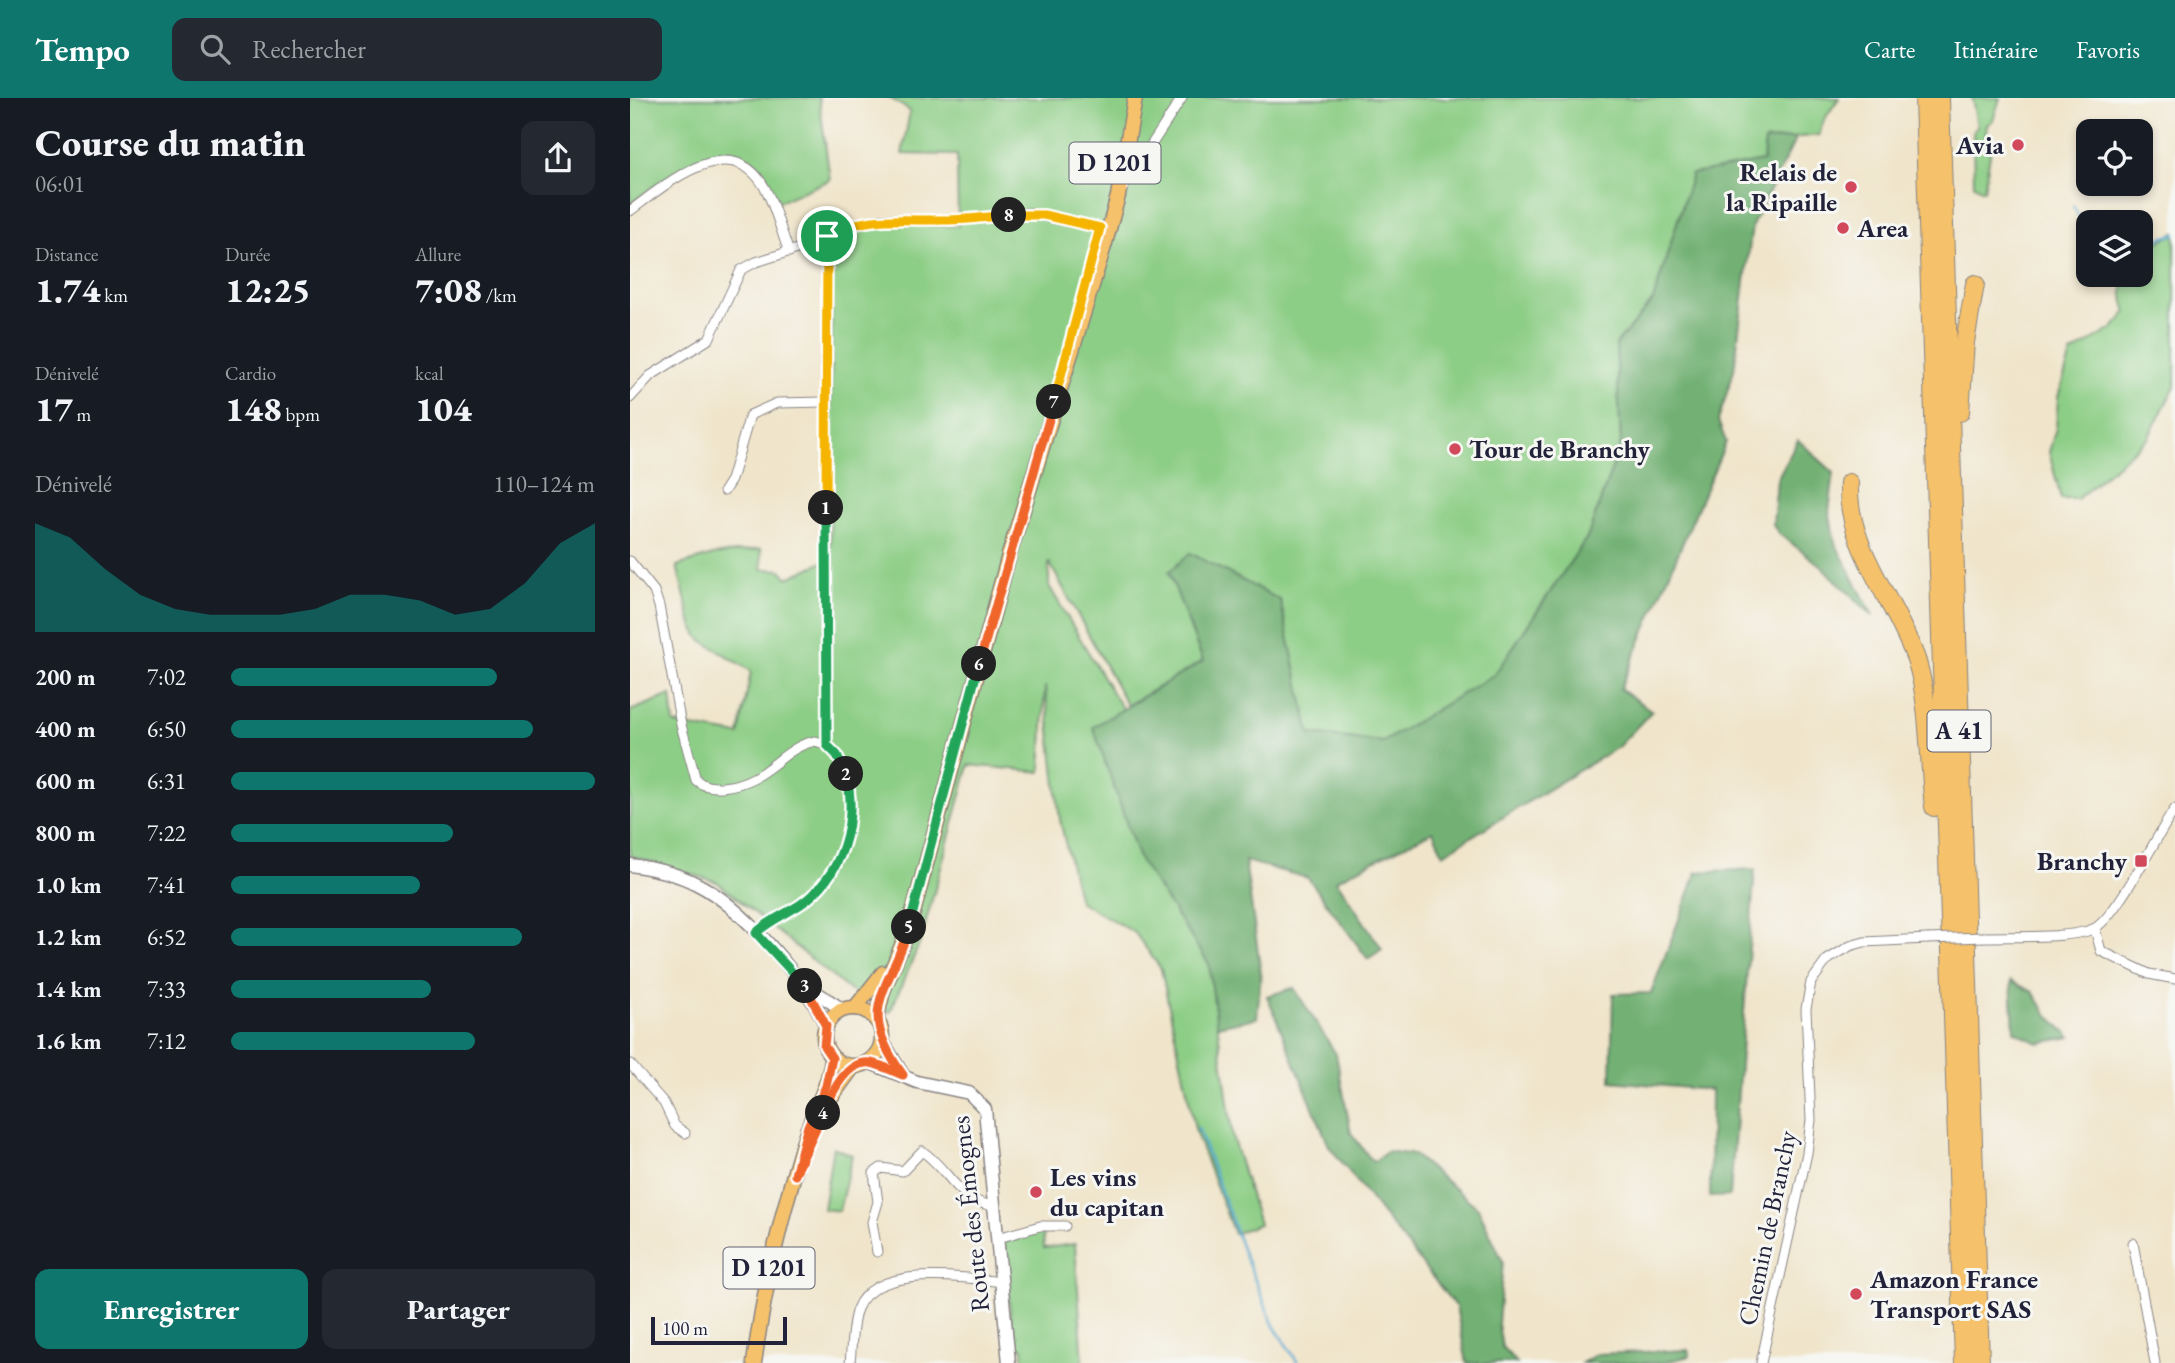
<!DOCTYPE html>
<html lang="fr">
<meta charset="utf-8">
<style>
body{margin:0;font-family:"EB Garamond",serif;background:#242831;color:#f1f3f6;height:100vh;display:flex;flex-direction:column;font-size:26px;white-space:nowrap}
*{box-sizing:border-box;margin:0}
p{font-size:23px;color:#9ea1a6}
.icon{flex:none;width:38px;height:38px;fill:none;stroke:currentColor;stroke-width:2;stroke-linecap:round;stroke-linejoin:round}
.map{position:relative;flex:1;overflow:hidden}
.details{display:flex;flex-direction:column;background:#171b24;width:630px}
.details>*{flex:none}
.tools{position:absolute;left:1446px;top:21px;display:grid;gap:14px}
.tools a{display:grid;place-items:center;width:77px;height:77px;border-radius:14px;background:#171b24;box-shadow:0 4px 10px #0003;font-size:35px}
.scale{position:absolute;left:21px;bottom:18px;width:136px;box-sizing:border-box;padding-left:7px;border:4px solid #22223b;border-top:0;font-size:19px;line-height:24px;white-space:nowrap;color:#22223b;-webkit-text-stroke:5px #f6f6f2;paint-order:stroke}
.pin{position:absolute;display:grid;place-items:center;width:60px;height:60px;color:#fff;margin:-30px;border:4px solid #fff;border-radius:50%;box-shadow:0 2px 7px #0007}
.km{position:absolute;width:35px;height:35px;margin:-18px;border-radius:50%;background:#222;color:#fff;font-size:19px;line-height:35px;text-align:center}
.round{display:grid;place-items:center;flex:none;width:74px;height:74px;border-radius:14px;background:#242831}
.summary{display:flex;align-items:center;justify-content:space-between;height:119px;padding:0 35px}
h1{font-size:38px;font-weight:800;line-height:52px}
.stats{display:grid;grid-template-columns:repeat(3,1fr);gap:10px;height:119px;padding:7px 35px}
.stats div{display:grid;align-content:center}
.stats b{font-size:35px;font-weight:800}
.stats small{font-size:19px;font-weight:400}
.stats p{font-size:19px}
.chart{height:196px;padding:14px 35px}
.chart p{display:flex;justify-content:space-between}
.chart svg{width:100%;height:126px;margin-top:7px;fill:#0f766e;opacity:.7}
.action{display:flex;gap:14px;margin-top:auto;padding:14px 35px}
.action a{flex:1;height:80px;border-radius:14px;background:#0f766e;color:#fff;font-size:28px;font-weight:800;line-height:80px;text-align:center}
.action a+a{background:#242831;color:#f1f3f6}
ul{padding:0 35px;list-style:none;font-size:23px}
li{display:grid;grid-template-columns:112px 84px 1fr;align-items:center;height:52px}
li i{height:18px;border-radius:9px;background:#0f766e}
header{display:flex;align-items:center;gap:42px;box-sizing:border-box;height:98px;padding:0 35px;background:#0f766e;color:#fff}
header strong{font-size:33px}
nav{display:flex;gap:38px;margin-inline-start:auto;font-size:24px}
.search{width:490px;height:63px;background:#242831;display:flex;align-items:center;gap:18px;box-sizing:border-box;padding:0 24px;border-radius:14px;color:#9ea1a6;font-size:26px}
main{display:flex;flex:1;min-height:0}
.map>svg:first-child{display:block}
.green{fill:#8dce86;stroke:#587860;stroke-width:2}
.forest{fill:#72b173;stroke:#4a6a57;stroke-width:2}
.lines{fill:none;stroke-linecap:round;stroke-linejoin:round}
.stream{stroke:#56a7d1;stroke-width:2.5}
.minor-casing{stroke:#898483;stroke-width:11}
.tertiary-casing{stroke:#898483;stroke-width:15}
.primary-casing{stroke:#898483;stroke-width:17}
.motorway-casing{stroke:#898483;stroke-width:20}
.minor{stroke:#fff;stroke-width:9}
.tertiary{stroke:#fff;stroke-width:12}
.primary{stroke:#f5c16b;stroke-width:14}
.motorway{stroke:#f5c16b;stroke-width:18}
.minor-bridge-casing{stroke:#898483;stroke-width:11;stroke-linecap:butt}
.minor-bridge{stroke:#fff;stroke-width:9}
.split-1-casing{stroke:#fff;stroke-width:14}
.split-2-casing{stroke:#fff;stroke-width:14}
.split-3-casing{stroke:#fff;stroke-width:14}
.split-4-casing{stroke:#fff;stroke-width:14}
.split-5-casing{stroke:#fff;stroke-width:14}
.split-6-casing{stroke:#fff;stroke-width:14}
.split-7-casing{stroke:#fff;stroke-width:14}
.split-8-casing{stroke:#fff;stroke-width:14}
.split-9-casing{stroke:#fff;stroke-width:14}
.split-1{stroke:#f5b400;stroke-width:9}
.split-2{stroke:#22a559;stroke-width:9}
.split-3{stroke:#22a559;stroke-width:9}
.split-4{stroke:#f0652b;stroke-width:9}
.split-5{stroke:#f0652b;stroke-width:9}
.split-6{stroke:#22a559;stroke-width:9}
.split-7{stroke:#f0652b;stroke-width:9}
.split-8{stroke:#f5b400;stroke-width:9}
.split-9{stroke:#f5b400;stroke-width:9}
.poi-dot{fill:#d1495b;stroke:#f6f6f2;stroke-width:2.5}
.labels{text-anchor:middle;stroke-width:6;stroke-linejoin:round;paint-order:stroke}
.shield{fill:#f6f6f2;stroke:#626272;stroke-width:2}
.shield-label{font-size:24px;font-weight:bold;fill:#22223b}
.poi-label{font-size:26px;font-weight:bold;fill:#22223b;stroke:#f6f6f2;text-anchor:start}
.street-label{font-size:26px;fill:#22223b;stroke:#f6f6f2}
</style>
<header>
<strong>Tempo</strong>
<div class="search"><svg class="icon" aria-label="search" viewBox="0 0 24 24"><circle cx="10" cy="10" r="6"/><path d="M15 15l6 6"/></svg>Rechercher</div>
<nav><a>Carte</a><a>Itinéraire</a><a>Favoris</a></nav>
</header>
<main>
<section class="details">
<div class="summary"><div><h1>Course du matin</h1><p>06:01</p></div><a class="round"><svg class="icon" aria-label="share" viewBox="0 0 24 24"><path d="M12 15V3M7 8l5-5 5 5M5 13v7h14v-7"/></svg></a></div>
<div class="stats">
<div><p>Distance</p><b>1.74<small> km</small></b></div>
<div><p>Durée</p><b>12:25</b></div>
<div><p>Allure</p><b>7:08<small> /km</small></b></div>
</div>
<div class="stats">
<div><p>Dénivelé</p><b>17<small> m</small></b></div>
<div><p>Cardio</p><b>148<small> bpm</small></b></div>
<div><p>kcal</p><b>104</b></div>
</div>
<div class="chart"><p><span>Dénivelé</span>110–124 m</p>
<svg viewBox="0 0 160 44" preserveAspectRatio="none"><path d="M0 44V6L10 11L20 22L30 31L40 36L50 38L60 38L70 38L80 36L90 31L100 31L110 33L120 38L130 36L140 27L150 13L160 6V44z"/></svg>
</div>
<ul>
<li><b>200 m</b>7:02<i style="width:73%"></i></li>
<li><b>400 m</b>6:50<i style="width:83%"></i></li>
<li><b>600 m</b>6:31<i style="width:100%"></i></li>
<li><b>800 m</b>7:22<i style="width:61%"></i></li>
<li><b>1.0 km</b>7:41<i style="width:52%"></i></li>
<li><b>1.2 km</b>6:52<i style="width:80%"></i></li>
<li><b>1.4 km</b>7:33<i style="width:55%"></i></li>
<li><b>1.6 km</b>7:12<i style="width:67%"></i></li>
</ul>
<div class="action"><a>Enregistrer</a><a>Partager</a></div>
</section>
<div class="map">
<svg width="1545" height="1265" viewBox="0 0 1545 1265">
<rect width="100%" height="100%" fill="#f6f6f2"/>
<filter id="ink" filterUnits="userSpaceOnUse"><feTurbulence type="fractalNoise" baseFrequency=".0143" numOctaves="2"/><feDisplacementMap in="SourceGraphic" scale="14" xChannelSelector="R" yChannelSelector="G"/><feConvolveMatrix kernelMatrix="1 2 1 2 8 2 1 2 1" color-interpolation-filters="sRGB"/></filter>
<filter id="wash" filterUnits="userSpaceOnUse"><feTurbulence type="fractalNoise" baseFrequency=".00686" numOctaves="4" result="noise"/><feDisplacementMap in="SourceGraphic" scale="28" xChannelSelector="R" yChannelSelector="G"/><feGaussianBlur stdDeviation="1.57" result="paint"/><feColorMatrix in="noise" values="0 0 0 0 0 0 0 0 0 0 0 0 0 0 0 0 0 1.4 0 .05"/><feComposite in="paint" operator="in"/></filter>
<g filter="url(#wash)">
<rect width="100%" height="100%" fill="#f0e5cb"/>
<!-- green -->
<g class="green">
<path d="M0,0h189l11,82 -52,22c-47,-83 -91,-40 -148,2z"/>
<path d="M260,0h949l-15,22 -5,15 -54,6 -2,20 -71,14 -39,126 -37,43 5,99 -33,93 -93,138 -112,68 -74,-8 -29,-134 -111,-28 34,89 -76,44 -78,-143v24l67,113 79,112 14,153 24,175 26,85 -25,10 -38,-101 -35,-164 -26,-36 -56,-32 -19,-81 -15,-134 -4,86 -72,-7 -48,175 -31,72 -41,-22 -132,-108 -87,-26v-145l41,-16 3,29 65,11 12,-64 -51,-32 -8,-14 -15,-59 36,-11 48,-6 1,20 19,1 7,8 42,-19 2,-310c32,-36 82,-22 126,-23l-1,-71 -55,-1 8,-43z"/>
<path d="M1342,0h28l-7,22 -6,5 -2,17 6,7 -7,40h-3l-7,-4 -1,-55 4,-4z"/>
<path d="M1545,135v153l-27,52 -71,61h-16l-12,-47 7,-24 2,-31 13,-43 42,-26 14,-16c-5,-14 -6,-23 0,-37h13v-23z"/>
<path d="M203,1049l19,8 -13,56 -16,-2z"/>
<path d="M413,1132l1,18 31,-4 8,119h-60v-15l-10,-1 -9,-105z"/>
</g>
<!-- forest -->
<g class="forest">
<path d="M1166,40l-44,88 -18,144 -16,51 8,21 -106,247 32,22 -33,35 -176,108 -10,-23 -97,49 46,69 -14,10 -60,-81 -63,-17 16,112 -4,45 -40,8 -8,-62 -70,-105 -46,-132 110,-66 -34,-89 21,-19 90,47 30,134 73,8 112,-68 93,-138 33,-93 -5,-99 37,-43 39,-127 71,-13 2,-20z"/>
<path d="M1168,342l36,33 -5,38 6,32 38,73 -54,-52 -41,-31 -5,-9 4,-45z"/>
<path d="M1125,771l-25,327 -20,1 1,-107 -100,-9 2,-87 38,-1 46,-121z"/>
<path d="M1381,883l22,11 14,22 24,23 -33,6 -24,-12z"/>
<path d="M664,890l42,66 15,79 22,29 15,-11 26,4 64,53 25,54 -5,62 4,23 15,16h-50l-11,-56 -127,-161 -62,-150z"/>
<path d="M1058,1252l2,6 -28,7h-80l15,-9z"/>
</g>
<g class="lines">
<!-- stream -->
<g class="stream">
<path d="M1443,108l8,14 7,4"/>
<path d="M1510,146l35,-10"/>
<path d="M568,1030l44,121 32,77 24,37"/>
</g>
</g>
</g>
<g filter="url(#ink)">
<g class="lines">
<!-- minor casing -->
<g class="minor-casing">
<g id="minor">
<path d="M491,93l61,-93"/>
<path d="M0,113c39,-29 106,-88 139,-15 8,18 13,38 20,56"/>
<path d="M197,138v509"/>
<path d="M0,300l20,-22 59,-37 32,-69 15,-8 54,-17 30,-16 41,-10 64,2 84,-8 71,15"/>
<path d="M94,393l7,-11 19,-65 27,-12 49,-1"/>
<path d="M0,463l24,30 5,15 22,119 15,55c8,7 16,7 26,7 46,-4 58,-39 93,-46 19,4 29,21 33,39 9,46 -7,96 -47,124 -16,10 -31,16 -45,29"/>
<path d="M1465,831l6,22 48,23 26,5"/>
<path d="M1354,839c28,-1 85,2 109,-8 23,-10 64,-95 82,-120"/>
<path d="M0,966l34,39 11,23 10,7"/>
<path d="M368,1140l42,-12h25"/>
<path d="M1503,1145l22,120"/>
<path d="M247,1154l-5,-30 6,-20 -4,-29 7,-5 22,3 19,-20c29,20 35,51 73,55"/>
<path d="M220,1265c2,-17 1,-38 7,-54 17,-45 108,-32 145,-27"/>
<path d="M1131,1265l46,-210 4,-33 -5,-111 5,-27 16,-22 23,-14 14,-4 63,-3"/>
</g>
</g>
<!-- tertiary casing -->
<g class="tertiary-casing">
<g id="tertiary">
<path d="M0,767c22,3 48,9 67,19 46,23 108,96 129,142"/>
<path d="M178,889l35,23"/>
<path d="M252,942l21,35"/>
<path d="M238,964l49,20 52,11 16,16 24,254"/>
</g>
</g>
<!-- primary casing -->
<g class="primary-casing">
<g id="primary">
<circle cx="223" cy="939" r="29"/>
<path d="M225,910l28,-35"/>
<path d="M246,922l7,-29 25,-60 101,-376 96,-312 13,-47 17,-98"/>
<path d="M198,1003l25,-34"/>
<path d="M124,1265c10,-75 27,-148 49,-219 8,-30 26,-55 29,-86"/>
</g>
</g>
<!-- motorway casing -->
<g class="motorway-casing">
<g id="motorway">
<path d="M1294,0l40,1265"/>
<path d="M1310,0l40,1265"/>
<path d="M1330,314l5,-70 10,-58"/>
<path d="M1219,385c-3,65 48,119 68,179 13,42 12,100 17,145"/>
</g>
</g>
<!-- minor -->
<use href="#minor" class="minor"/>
<!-- tertiary -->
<use href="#tertiary" class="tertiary"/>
<!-- primary -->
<use href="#primary" class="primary"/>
<!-- motorway -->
<use href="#motorway" class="motorway"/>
<!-- minor-bridge casing -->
<g class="minor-bridge-casing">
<path id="minor-bridge" d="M1297,841l57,-2"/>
</g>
<!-- minor-bridge -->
<use href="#minor-bridge" class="minor-bridge"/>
</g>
</g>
<g class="lines" filter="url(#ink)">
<!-- split-1 casing -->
<g class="split-1-casing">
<path id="split-1" d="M196,410l1,-272"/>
</g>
<!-- split-2 casing -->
<g class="split-2-casing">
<path id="split-2" d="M196,410l1,237 10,10 9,19"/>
</g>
<!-- split-3 casing -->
<g class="split-3-casing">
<path id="split-3" d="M175,888l-49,-53c14,-13 30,-19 45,-29 42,-29 57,-83 45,-130"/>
</g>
<!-- split-4 casing -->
<g class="split-4-casing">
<path id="split-4" d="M175,888l21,40 -2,20 8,12 -6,28 -18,40 -13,49 28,-62"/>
</g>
<!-- split-5 casing -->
<g class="split-5-casing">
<path id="split-5" d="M193,1015c8,-18 23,-54 48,-50 10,2 22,8 32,12 -49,-68 -14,-81 6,-148"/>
</g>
<!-- split-6 casing -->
<g class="split-6-casing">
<path id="split-6" d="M279,829l70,-263"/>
</g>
<!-- split-7 casing -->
<g class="split-7-casing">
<path id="split-7" d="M349,566l75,-262"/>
</g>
<!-- split-8 casing -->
<g class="split-8-casing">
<path id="split-8" d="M379,117h35l56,13 -46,174"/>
</g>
<!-- split-9 casing -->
<g class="split-9-casing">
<path id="split-9" d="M197,138c37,-22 76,-15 117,-16 22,0 44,-3 65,-5"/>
</g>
<!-- split-1 -->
<use href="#split-1" class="split-1"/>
<!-- split-2 -->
<use href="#split-2" class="split-2"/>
<!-- split-3 -->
<use href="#split-3" class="split-3"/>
<!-- split-4 -->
<use href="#split-4" class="split-4"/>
<!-- split-5 -->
<use href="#split-5" class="split-5"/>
<!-- split-6 -->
<use href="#split-6" class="split-6"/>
<!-- split-7 -->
<use href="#split-7" class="split-7"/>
<!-- split-8 -->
<use href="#split-8" class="split-8"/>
<!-- split-9 -->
<use href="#split-9" class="split-9"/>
</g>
<!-- markers -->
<g class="poi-dot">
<circle cx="1388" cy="47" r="7"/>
<circle cx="1221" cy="89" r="7"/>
<circle cx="1213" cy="130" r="7"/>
<circle cx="825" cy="351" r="7"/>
<rect x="1504" y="756" width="14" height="14" rx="3.5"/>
<circle cx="406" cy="1094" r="7"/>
<circle cx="1226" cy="1196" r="7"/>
</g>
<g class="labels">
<!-- shield labels -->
<g class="shield">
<rect x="439.5" y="44.5" width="91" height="41" rx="5"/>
<rect x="1297.5" y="612.5" width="63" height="41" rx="5"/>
<rect x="93.5" y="1149.5" width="91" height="41" rx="5"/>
</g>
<g class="shield-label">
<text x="485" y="73">D 1201</text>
<text x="1329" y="641">A 41</text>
<text x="139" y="1178">D 1201</text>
</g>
<!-- poi labels -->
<g class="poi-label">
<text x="1374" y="56" text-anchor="end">Avia</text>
<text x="1207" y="83" text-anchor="end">Relais de<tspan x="1207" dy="30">la Ripaille</tspan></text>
<text x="1227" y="139">Area</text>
<text x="839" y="360">Tour de Branchy</text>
<text x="1497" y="772" text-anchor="end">Branchy</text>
<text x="420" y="1088">Les vins<tspan x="420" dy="30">du capitan</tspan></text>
<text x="1240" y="1190">Amazon France<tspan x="1240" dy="30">Transport SAS</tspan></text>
</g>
<!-- street labels -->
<g class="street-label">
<text transform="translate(340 1116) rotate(-96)" y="9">Route des Émognes</text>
<text transform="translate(1137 1130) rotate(-78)" y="9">Chemin de Branchy</text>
</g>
</g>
</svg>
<div class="tools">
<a><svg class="icon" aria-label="locate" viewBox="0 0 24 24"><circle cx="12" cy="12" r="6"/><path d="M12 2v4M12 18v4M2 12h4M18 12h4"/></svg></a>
<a><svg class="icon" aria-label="layers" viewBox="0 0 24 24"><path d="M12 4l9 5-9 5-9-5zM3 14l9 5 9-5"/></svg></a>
</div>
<div class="scale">100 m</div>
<div class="pin" style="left:197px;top:138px;background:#1e9e55"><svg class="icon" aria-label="arrive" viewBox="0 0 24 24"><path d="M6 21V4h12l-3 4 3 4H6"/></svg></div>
<b class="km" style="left:196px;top:410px">1</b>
<b class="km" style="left:216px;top:676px">2</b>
<b class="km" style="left:175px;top:888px">3</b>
<b class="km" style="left:193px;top:1015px">4</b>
<b class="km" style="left:279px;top:829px">5</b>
<b class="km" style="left:349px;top:566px">6</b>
<b class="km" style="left:424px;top:304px">7</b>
<b class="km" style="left:379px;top:117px">8</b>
</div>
</main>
